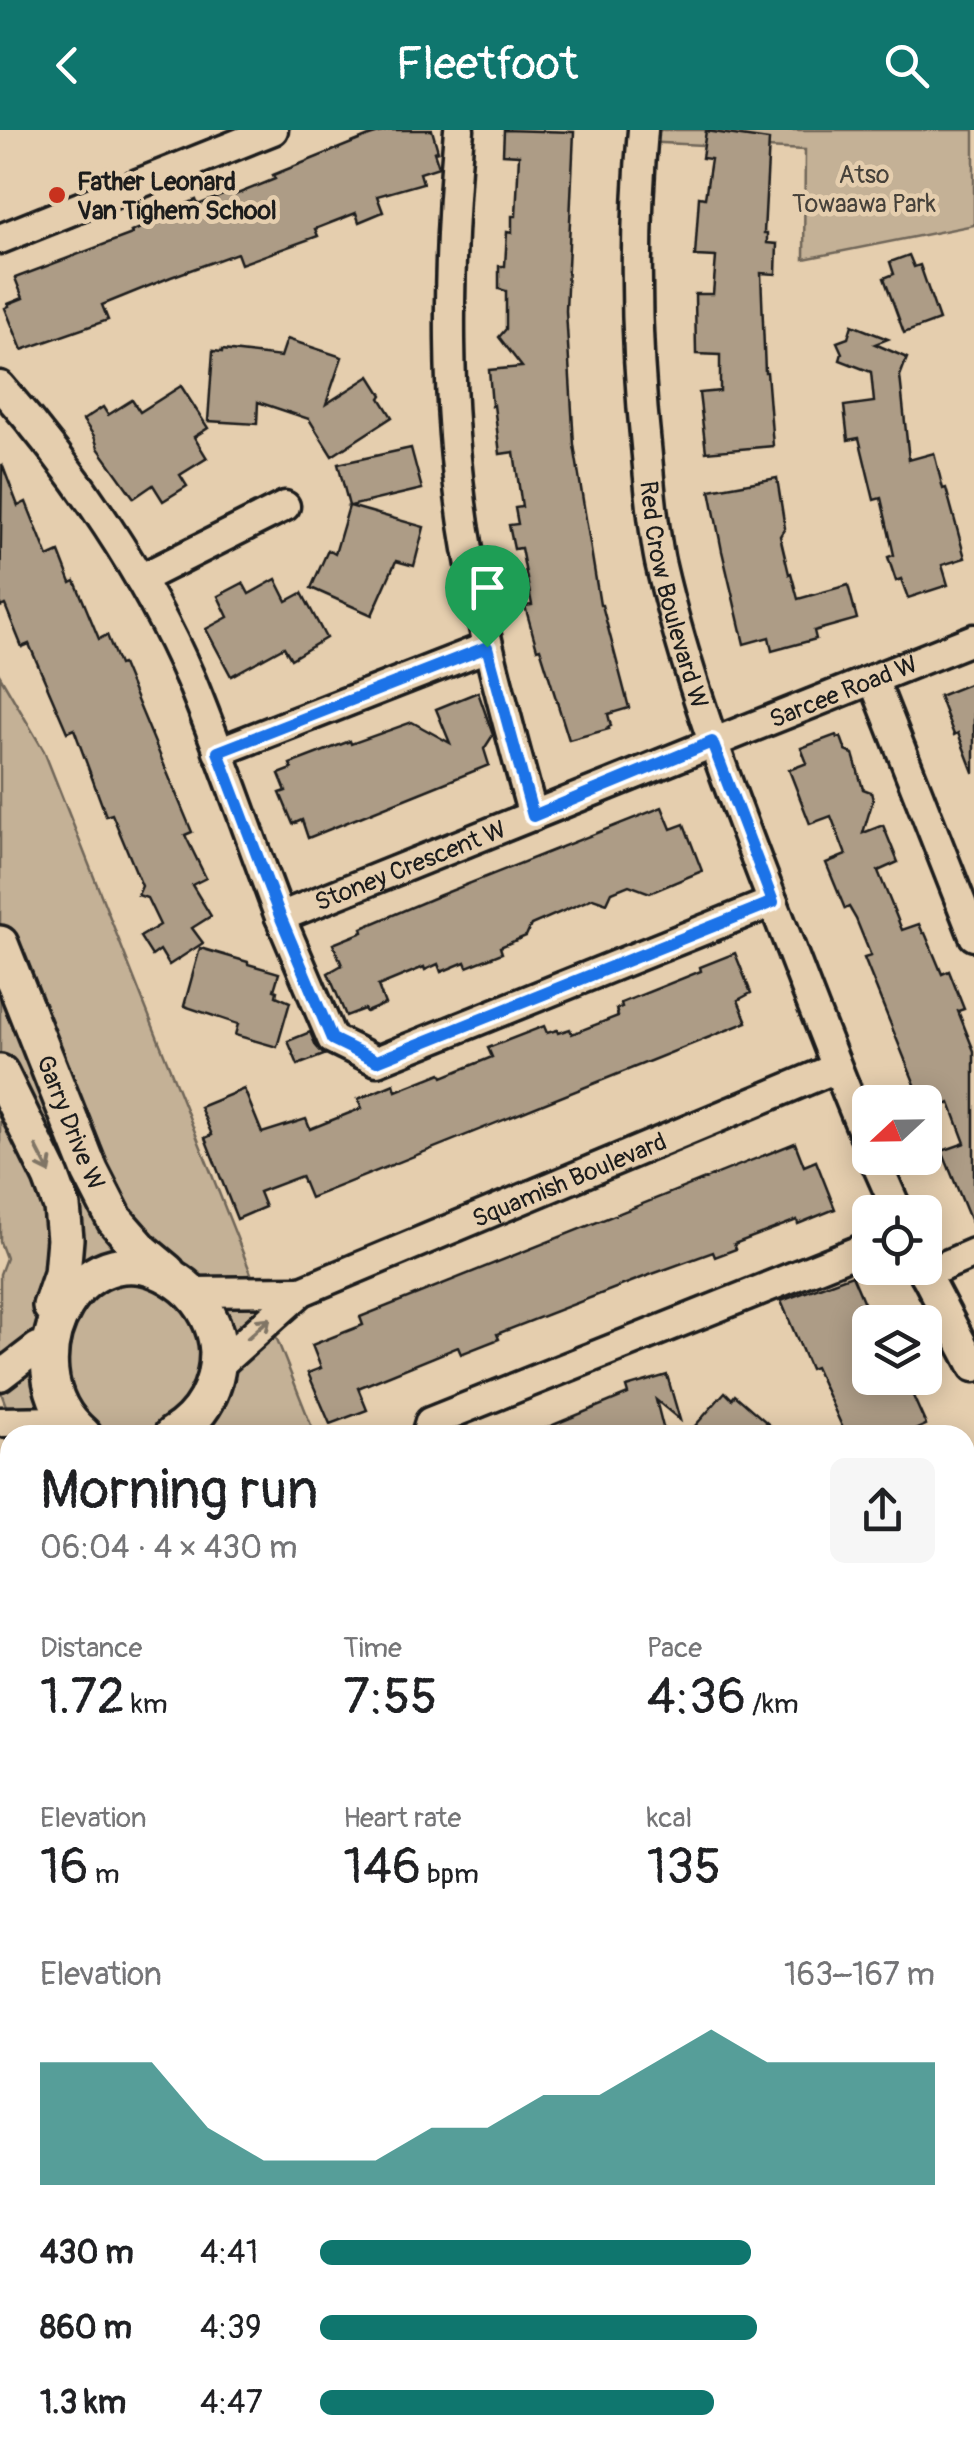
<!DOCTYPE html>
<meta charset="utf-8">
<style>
body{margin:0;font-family:Pangolin,sans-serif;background:#f6f6f6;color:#202124;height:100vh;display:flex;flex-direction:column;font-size:38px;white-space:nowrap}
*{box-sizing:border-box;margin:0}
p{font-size:32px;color:#757577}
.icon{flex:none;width:55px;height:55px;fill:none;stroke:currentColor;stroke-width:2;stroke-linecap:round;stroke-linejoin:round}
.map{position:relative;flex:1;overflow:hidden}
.sheet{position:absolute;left:0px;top:1295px;width:975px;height:1038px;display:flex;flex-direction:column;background:#fff;border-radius:30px 30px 0 0;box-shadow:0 5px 25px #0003}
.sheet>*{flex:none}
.needle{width:65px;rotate:248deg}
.tools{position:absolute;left:852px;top:955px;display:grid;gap:20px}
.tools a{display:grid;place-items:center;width:90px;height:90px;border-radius:15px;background:#fff;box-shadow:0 5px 25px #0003;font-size:50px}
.pin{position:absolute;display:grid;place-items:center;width:85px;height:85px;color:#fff;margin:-102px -42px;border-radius:50% 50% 50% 0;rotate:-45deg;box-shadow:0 0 10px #0007}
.pin .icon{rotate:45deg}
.round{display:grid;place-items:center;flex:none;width:105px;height:105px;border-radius:15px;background:#f6f6f6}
.overview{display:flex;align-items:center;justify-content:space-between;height:170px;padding:0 40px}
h1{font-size:55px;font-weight:600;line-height:75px}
.figures{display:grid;grid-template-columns:repeat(3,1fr);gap:15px;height:170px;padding:10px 40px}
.figures div{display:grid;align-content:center}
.figures b{font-size:50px;font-weight:600}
.figures small{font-size:28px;font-weight:400}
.figures p{font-size:28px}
.chart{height:280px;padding:20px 40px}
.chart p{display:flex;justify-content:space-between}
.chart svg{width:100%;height:180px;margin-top:10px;fill:#0f766e;opacity:.7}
ul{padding:0 40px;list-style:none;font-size:32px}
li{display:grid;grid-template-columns:160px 120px 1fr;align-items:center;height:75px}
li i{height:25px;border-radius:12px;background:#0f766e}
header{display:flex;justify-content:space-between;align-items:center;height:130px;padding:0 40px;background:#0f766e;color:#fff;font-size:45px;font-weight:600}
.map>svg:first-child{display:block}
.green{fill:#c4b196;stroke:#706659;stroke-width:2.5}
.building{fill:#ad9c86;stroke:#1c1c1c;stroke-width:2.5}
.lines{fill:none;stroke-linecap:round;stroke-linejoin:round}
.minor-casing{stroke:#1c1c1c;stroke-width:35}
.major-casing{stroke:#1c1c1c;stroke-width:42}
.minor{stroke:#e5ceae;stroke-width:28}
.major{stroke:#e5ceae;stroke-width:35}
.oneway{stroke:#807565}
.route-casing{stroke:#fff;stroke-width:20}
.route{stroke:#1a73e8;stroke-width:12}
.poi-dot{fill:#c8321e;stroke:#e5ceae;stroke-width:4}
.labels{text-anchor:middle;stroke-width:9;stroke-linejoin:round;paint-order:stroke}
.park-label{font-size:25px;fill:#46413a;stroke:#e5ceae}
.poi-label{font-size:25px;font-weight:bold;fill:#1c1c1c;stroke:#e5ceae;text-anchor:start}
.street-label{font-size:25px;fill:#1c1c1c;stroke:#e5ceae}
</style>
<header><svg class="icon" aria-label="back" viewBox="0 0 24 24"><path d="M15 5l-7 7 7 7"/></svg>Fleetfoot<svg class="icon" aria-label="search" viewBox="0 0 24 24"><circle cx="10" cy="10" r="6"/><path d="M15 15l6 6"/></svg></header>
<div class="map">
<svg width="974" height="2331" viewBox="0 0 974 2331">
<rect width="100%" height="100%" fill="#e5ceae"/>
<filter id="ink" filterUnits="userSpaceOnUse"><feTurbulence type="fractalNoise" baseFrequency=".01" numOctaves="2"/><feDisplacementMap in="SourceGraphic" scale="20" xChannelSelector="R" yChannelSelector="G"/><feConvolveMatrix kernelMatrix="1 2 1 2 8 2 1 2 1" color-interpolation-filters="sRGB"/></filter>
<g filter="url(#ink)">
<!-- green -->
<g class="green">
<path d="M643,0h331v95l-170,34 1,-109 -163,-8z"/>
<path d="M0,546l44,75 271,684h-298l-17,-45v-116l6,-16 -6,-16z"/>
<path d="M0,2214l10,8v100l56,1 3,8h-69z"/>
</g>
<!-- building -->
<g class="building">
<path d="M389,0h43l6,21 -4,1 5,15 -19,6 3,10 -46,13 6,16 -24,10 -3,-9 -41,16 3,7 -77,28 -4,-11 -66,24 -69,28 6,15 -86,30 -17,-42 4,-2 -1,-2 15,-6 -8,-20 117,-44 -1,-2 41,-17 -2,-4 26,-11 2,5 35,-14 2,4 40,-16 -2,-4 96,-39z"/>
<path d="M504,0l70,2 -8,179 8,134 26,160h2l27,103 -21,6 3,12 -3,1 1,2 -40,11 -29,-92 -3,1 -12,-43 7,-1 -11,-57 -7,1 -5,-24 9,-1 -3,-16 7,-1 -8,-55 -14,2 -6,-49 -2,1 -3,-36 33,-3 -23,-30 7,-8v-38l-7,-2v-23h6l2,-34 5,1v-17h4l3,-61 -16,-1z"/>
<path d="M706,1l63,9 -5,93h3v10l10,1 -1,30 -15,-1 4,99h2l6,74 -67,6 -7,-59 21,-2v-36l-24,-1 -1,-60h18l3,-37 -21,-1 4,-59 6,1 6,-39 -9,-1z"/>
<path d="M909,125l5,12 6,-2 19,55 -35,13 -20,-55 10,-4 -4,-12z"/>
<path d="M852,195l36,14 -13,5 32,14 -7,18 9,84 25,-7 9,36 3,-1 19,70 -23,7 6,20 -40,13 -7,-19 -5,2 -8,-24 6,-2 -13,-57 -7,2 -15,-62 -11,2 -4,-34 30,-4 -3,-30 -31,-12 2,-7 -5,-11 11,-4z"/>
<path d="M287,209l55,18 -16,47 44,-28 12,19 -2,3 12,19 -60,39 -23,-37 -51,-17 -1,22 -49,-3 5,-70 9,1v-2l59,7z"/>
<path d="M181,256l27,42 -14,9 13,21 -27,17 7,11 -24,15 -10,-16 -19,13 -36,-50 -4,-12 -11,-16 20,-13 5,8 24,-15 8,12z"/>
<path d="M411,318l11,41 -72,17 74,21 -10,39 -18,-5 -24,54 -61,-27 17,-38 7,4 14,-48 -11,-42z"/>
<path d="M2,334l16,42 8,-4 22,55 11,-5 12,31 4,-2 24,58 8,-4 12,30 3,-1 70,168 -7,3 21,43 -14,7 19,31 -19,12 11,15 -34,22 -9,-15 -8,6 -12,-19 20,-12 -13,-27 -9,-3 4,-9 -30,-72 -6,2 -32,-87 -7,3 -38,-88 -7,3 -17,-42 -5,2z"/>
<path d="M777,348l8,50 -5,8 9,38 2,-1 7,26 50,-14 9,34 -43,12 2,8 -44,12 -3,-14 -25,7 -22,-93 -12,-61z"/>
<path d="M276,449l11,22 15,-8 24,45 -35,21 -7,-12 -53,29 -25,-47 22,-12 -10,-21 25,-13 6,11z"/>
<path d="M974,552v90h-1l-15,-39 -4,2 -15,-39z"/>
<path d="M478,562l15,43 -9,14 5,16 -181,73 -6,-18 -9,4 -13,-31 6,-2 -7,-17 13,-5 -2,-5 60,-23 1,3 61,-22 38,21 -14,-34z"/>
<path d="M836,605l1,3 4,-1 5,14 7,3 10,35 8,3 2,8 -10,33 20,-8 15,37 -20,9 24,59 17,-6 4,9h2l17,41 7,-3 15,38 -6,2 16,40v178l-32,-78 23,-8 -15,-40 -24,9 -1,-10h-3l-58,-144 7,-2 -15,-37 -7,-12 -4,2 -19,-46 20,-8 -15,-39 -21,8 -21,-54 18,-7 -6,-15z"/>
<path d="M662,677l9,22 13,-5 18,47 -52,22 -21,-8 -17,7 -5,11 -14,-5 -62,27 -5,11 -26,11 2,6 -35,14 -2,-5 -24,10 -3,-8 -13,6 -1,-3 -46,19 7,18 -19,8 -2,-3 -18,7 -18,-43 14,-8 -9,-21 30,-12 -1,-4 76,-32z"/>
<path d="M200,818l48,14v2l31,9 -5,17 3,1 -1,5 14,6 -13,45 -42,-12 3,-11 -54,-18z"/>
<path d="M735,823l16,40 -13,7 9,22 -437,176 -9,-22 -42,16 6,15 -28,12 -32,-81 7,-3 -12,-28 44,-18 18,44 44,-14 4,10 52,-21 -4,-9 36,-15 2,7 45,-18 2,4 49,-20 -4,-9 56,-22 3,7 10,-3 1,3 12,-4 2,5 46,-18 -2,-7 6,-2 -1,-4 80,-32 -1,-4z"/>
<path d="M310,902l6,14 8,9 -26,10 -10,-24z"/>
<path d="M795,1013l9,23 12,-5 19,48 -37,15 -1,-4 -63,24 2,5 -21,8 -2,-5 -69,25 -147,57 2,5 -38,15 -3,-7 -100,41 9,22 -37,14 -22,-51 13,-5 -9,-23 51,-20 -3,-8z"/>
<path d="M852,1145l18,42v61h35l21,47 -22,10h-58l-31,-68 -5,2 -29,-68z"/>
<path d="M667,1245l13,45 -24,-20 9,35h-136l99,-41 -2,-7z"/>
<path d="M725,1262l7,7 3,-4 46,40h-94z"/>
</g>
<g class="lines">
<!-- minor casing -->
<g class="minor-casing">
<g id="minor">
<path d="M459,0c-12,138 -15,282 9,419 16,91 41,178 65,267"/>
<path id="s1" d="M643,0c-10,112 -8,215 4,326 3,35 6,71 13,106 25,109 64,213 104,317 35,90 68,180 106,269"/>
<path d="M0,109l273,-109"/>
<path id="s2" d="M0,256c75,85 146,189 191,294 32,78 59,158 89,237 232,-92 462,-187 694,-278"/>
<path d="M140,449l145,-73"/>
<path d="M873,549l101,257"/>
<path d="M218,622l269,-105"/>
<path d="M280,787l52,122 45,22 396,-159"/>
<path d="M874,1028l24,54"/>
<path d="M922,1138l52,99"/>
<path d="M925,1144l49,-21"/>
<path d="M191,1162l111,-1"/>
<path id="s3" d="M218,1236l84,-75 534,-223"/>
<path d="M0,1246l38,-29"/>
<path d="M0,1292l64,-1"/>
<path d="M426,1305l4,-13 440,-176"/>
<path d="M965,1798l9,-3"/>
<path d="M0,1852l10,-5"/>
<path d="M965,2140l9,-3"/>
<path d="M134,2322l5,9"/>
<path d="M384,2322l3,9"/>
<path d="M901,2322l3,9"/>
<path d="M280,2331l22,-9"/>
</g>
</g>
<!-- major casing -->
<g class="major-casing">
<g id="major">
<path id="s4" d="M0,814l90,227 25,49 28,32 24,20"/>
<path d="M0,943l51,104 11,30 3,32 -3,35 -11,32"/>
<path d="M83,1305c-83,-70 2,-227 101,-149 20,16 33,41 34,66 0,35 -16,65 -46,83"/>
<path d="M542,2322l4,9"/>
<path d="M569,2322l5,9"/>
<path d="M608,2322l3,9"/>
</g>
</g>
<!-- minor -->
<use href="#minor" class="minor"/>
<!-- major -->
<use href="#major" class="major"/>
</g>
<!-- one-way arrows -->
<defs><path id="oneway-shaft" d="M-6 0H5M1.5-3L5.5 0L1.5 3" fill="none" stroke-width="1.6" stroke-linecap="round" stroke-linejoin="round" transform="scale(2.5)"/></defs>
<g class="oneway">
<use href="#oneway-shaft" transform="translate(43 1030) rotate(63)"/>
<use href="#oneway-shaft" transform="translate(259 1198) rotate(-42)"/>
</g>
</g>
<g class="lines" filter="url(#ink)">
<!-- route casing -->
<g class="route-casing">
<path id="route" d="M487,517l46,169 179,-74 61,160 -396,159 -45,-22 -52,-123 -62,-164z"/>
</g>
<!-- route -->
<use href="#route" class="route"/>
</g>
<!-- markers -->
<circle class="poi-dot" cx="57" cy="65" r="10"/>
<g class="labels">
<!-- park labels -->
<g class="park-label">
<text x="864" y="53">Atso<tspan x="864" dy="29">Towaawa Park</tspan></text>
</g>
<!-- poi labels -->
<g class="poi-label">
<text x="77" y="60">Father Leonard<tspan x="77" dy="29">Van Tighem School</tspan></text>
</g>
<!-- street labels -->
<g class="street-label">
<text dy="9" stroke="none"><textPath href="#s1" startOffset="468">Red Crow Boulevard W</textPath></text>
<text dy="9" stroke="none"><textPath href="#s2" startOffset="1212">Sarcee Road W</textPath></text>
<text dy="9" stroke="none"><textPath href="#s2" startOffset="745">Stoney Crescent W</textPath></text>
<text dy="9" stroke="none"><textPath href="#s4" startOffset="192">Garry Drive W</textPath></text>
<text dy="9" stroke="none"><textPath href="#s3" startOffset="402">Squamish Boulevard</textPath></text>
</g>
</g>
</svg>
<div class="tools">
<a><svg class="needle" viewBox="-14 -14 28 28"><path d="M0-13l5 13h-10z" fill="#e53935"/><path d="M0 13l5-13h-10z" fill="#757577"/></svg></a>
<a><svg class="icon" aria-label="locate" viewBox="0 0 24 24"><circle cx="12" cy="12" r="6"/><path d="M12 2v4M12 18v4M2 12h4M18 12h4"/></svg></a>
<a><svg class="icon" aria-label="layers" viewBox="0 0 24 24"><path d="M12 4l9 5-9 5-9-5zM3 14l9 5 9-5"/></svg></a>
</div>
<div class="pin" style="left:487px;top:517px;background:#1e9e55"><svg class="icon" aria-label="arrive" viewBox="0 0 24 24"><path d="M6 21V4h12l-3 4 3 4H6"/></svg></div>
<section class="sheet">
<div class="overview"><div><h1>Morning run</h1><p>06:04 · 4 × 430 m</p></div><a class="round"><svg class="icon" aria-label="share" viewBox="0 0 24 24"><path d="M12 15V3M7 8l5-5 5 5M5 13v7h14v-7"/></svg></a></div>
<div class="figures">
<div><p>Distance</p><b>1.72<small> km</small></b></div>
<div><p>Time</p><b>7:55</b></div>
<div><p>Pace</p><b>4:36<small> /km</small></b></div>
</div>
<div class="figures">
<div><p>Elevation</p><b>16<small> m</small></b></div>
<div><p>Heart rate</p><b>146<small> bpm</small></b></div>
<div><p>kcal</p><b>135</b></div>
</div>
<div class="chart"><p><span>Elevation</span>163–167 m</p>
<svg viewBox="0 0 160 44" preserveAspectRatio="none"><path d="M0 44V14L10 14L20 14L30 30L40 38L50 38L60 38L70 30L80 30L90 22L100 22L110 14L120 6L130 14L140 14L150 14L160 14V44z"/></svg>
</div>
<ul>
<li><b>430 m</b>4:41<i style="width:70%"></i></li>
<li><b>860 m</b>4:39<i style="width:71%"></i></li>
<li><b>1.3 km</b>4:47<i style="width:64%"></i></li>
</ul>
</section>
</div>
